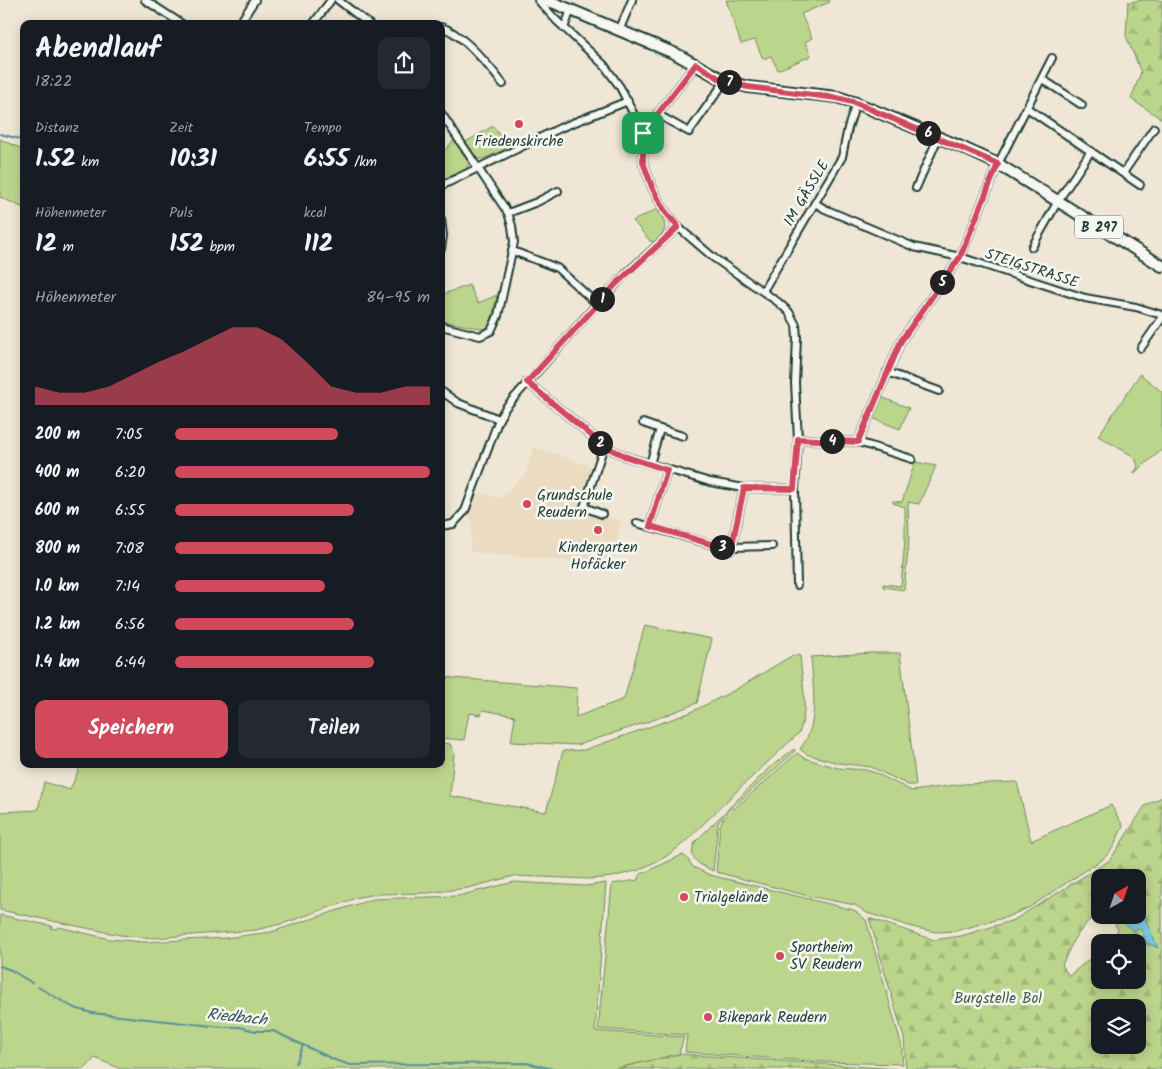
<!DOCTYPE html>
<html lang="de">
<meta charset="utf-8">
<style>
body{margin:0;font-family:Kalam,sans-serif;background:#242831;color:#f1f3f6;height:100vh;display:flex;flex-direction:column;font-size:19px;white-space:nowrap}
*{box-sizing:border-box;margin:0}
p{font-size:16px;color:#9ea1a6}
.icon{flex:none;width:28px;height:28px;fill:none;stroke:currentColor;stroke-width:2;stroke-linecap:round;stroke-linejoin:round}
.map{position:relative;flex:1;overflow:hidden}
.details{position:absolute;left:20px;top:20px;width:425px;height:748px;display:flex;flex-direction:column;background:#171b24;border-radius:10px;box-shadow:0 2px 12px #0003}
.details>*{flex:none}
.needle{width:32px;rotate:40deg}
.controls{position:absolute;left:1091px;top:869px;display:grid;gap:10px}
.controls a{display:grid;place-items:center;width:55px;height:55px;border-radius:10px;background:#171b24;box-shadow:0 2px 12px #0003;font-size:25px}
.pin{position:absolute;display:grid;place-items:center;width:42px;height:42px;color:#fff;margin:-21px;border-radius:10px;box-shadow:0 2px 8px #0006}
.km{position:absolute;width:25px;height:25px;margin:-12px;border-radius:50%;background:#222;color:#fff;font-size:14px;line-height:25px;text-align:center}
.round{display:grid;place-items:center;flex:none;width:52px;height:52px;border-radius:10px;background:#242831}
.overview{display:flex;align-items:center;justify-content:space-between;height:85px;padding:0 15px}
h1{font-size:28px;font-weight:600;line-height:38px}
.figures{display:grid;grid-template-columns:repeat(3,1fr);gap:8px;height:85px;padding:5px 15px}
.figures div{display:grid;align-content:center}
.figures b{font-size:25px;font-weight:600}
.figures small{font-size:14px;font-weight:400}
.figures p{font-size:14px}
.chart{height:140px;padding:10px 15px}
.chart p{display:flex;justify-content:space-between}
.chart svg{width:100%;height:90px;margin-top:5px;fill:#d1495b;opacity:.7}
.action{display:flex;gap:10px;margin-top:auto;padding:10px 15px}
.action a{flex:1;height:58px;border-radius:10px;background:#d1495b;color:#fff;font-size:20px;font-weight:600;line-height:58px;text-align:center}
.action a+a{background:#242831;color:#f1f3f6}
ul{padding:0 15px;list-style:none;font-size:16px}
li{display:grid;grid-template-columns:80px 60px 1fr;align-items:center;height:38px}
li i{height:12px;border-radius:6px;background:#d1495b}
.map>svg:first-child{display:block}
.built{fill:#eadbc1}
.green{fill:#bcd58c;stroke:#6e8960}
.forest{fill:url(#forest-firs);stroke:#6e8960;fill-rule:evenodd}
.water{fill:#7dc7de;stroke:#57909a}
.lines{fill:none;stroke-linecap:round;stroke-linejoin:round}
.stream{stroke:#57909a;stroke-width:2}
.street-casing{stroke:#1f3d34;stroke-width:10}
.primary-casing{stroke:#1f3d34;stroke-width:14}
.street{stroke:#f6f6f2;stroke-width:6}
.primary{stroke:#f6f6f2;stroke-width:10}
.route-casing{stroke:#fff;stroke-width:10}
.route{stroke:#d1495b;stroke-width:6}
.poi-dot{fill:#d1495b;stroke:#f6f6f2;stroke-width:2}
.labels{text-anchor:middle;stroke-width:5;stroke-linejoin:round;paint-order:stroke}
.shield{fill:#f6f6f2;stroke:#60746d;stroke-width:1}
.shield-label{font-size:14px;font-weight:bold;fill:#1f3d34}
.poi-label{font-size:15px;fill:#1f3d34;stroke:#f6f6f2;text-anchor:start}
.street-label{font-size:15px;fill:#1f3d34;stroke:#f6f6f2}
.park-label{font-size:15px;fill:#3e5b46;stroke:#f6f6f2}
.water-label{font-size:16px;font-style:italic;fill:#325956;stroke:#f6f6f2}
</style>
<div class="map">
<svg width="1162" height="1069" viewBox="0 0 1162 1069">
<defs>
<pattern id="forest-firs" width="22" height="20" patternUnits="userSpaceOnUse" patternTransform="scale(1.25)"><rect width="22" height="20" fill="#bcd58c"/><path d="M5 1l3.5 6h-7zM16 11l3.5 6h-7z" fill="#a1b879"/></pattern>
</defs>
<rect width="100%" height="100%" fill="#efe6d5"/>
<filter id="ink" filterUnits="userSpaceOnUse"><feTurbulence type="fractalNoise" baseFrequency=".02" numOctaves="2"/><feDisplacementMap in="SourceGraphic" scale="10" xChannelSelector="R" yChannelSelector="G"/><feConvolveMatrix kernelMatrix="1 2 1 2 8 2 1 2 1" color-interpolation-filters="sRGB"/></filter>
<g filter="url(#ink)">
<!-- built -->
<path class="built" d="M535,447l58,20 -12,31 -1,10 41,14 -8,43 -143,-13 2,-30 -4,-8 11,-21 23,5 23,-24z"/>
<!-- green -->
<g class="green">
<path d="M726,0h103l1,2 -29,12 11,24 -7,4 6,14 -33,14 -7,-14 -8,3 -8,-19 -14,4z"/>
<path d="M493,126l7,10 2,-1 8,12 -27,12h-5l-12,-17z"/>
<path d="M0,139l24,11v58l-24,-11z"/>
<path d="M454,140l15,23 -3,7 -25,12v-27z"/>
<path d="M657,209c9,15 12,20 -2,33l-5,-1 -17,-20z"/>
<path d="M469,285l9,18 19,-8 -7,30 -5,4 -44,-8v-26z"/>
<path d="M1140,374l22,18v58l-29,24 5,-7 -2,-7 -3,-4 -35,-20z"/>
<path d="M881,397l28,11 -9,21 -28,-11z"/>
<path d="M915,462l21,4 -17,38 -11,-2 1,38 -5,50 -21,-3v-3l18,2 4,-46v-33l-12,-4v-2l9,1z"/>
<path d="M645,625l67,14 -15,64 -41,16 -78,26 -67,-3 4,-26 -32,-6 -2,5 -12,-2 -5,27 -23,-2v-61l136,11 -1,29 48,-18z"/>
<path d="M871,653h29l16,132h-8l-37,-18 -33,-4 -32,-9 -6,-5c20,-25 13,-61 11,-92z"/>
<path d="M793,655l7,1c2,25 9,53 -1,77l-59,55 -55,54 -18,14 -28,14 -27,7 -21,2 -77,-3 -46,12 -40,5 -51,1 -18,3 -74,26 -29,7 -102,8 -34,-3 -120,-25v-98l38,-2 6,-28 26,8 11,-26h360v-21l9,1 4,9 -4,43 96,16 17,-61 21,-1 105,-37 46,-23z"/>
<path d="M794,749l1,2 -3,3 -68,61 -6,8 -5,48c-15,-7 -27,-13 -17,-30l73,-73z"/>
<path d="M797,753l7,5 34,10 28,2 10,3 36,18 51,-7 54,-2 14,59 80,-36 12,21 -10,22 -10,11 -73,48 -23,10 -52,14 -19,1 -20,-4 -49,-15 -12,-8 -47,-9 -92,-24 4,-47 3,-6z"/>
<path d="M682,855l4,2 7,10 17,8 144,35 12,10 35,123 2,21 -79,-2 -139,-10 2,-17 -89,-6 14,-145 26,-4 1,-5z"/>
<path d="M514,882l71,4 21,-3 -11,148 89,6 -5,17 -65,15h-493l-26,-11 -10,11h-85v-154l52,11 -1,2 4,1 4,-2 51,12 34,3 82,-4 45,-6 102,-33 85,-3z"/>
</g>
<!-- forest -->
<g class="forest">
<path d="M1144,0h18v119l-31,-20 10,-27 -15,-36 2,-34z"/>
<path d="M1162,797v272h-256l-2,-31 -35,-120 65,22 27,-4 53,-16 96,-60 35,-54zM1100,878h38v37h-27l7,15 -10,12h30v38h-38v-30l-31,26 -7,-11 12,-26 15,-19 16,-5h-5zM1100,1008h38v37h-38z"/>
<path d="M679,1054l218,15h-283z"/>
</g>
<!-- water -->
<path class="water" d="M1142,896l4,25 12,27 -11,-5 -7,-15 -8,2 -14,-13 1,-2h19v-17z"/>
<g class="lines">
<!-- stream -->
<g class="stream">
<path d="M0,134l24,6"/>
<path d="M0,966l11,4 21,13"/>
<path d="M38,987l36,21 18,5 130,14h18l15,4h18l62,29 15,5 176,-2 27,6"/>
<path d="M296,1063l7,-18"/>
</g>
<!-- street casing -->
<g class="street-casing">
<g id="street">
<path d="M145,0l37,24"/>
<path d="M338,0l31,24"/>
<path d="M538,0l18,20 48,45 16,22 23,46v29l9,25 12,23 14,17 36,31 64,44 11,10 7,13 1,13 -2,45 3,56 -3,50 2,96"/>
<path d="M239,24l16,-24"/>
<path d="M313,24l18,-24"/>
<path d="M441,27c21,6 49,40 62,57"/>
<path d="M564,28l7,-18"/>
<path d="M619,31l13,-31"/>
<path d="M1042,79l40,26"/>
<path d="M1027,108l113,77"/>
<path d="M441,113l67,100 4,13 2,16 -16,74 -7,15 -11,5 -39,-10"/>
<path d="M657,114l32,18 36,-51"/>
<path d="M643,133l53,-69"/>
<path d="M1123,173l31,-45"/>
<path d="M441,186l119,-58 68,-27"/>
<path d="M916,188l22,-50"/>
<path d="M815,203l10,6 89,38 46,10 125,41 51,9 26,8"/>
<path d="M508,213l29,-11 21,-11"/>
<path d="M441,219l2,16 -2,14"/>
<path d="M1032,247l26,-46 33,-50"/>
<path d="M513,251l44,17 40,36"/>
<path d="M763,291l79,-134 6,-29 8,-25"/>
<path d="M1141,348l21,-30"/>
<path d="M887,372l52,19"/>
<path d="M527,382l77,64 23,11 83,25 34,6 51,1"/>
<path d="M441,391l17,12 41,16"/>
<path d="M643,423l17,6 -10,35"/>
<path d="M660,429l23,7"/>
<path d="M798,439l60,3 54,17"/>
<path d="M858,442l43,-101 59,-84 38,-93 54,-106"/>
<path d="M602,514l-18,-7 20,-61"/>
<path d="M637,523l94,27 13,-62"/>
<path d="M441,526l12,-2 12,-13 34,-92 7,-12 91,-103 32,-33 49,-44"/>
<path d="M650,526l17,-56"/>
<path d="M732,547l40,-1"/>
</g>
</g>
<!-- primary casing -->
<g class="primary-casing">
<path id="primary" d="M547,0l129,54 49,27 23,6 89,10 19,6 103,43 39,18 164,102"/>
</g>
<!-- street -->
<use href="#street" class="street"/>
<!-- primary -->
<use href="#primary" class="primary"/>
</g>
</g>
<g class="lines" filter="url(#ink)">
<!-- route casing -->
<g class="route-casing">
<path id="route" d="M696,64l29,18 23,5 89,11 19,5 142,61 -38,93 -59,84 -43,101 -60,-3 -4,50 -50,-1 -13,62 -81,-24 17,-56 -40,-13 -23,-11 -77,-64 89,-98 62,-57 -14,-17 -12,-23 -9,-25v-29z"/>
</g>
<!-- route -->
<use href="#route" class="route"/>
</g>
<!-- markers -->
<g class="poi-dot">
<circle cx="519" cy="124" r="5"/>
<circle cx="527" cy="504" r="5"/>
<circle cx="598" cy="530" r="5"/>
<circle cx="684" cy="897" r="5"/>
<circle cx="780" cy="956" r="5"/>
<circle cx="708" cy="1017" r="5"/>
</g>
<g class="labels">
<!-- shield labels -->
<rect class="shield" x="1075" y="215.5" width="48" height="23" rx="4"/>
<g class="shield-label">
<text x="1099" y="232">B 297</text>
</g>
<!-- poi labels -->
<g class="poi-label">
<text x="519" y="146" text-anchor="middle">Friedenskirche</text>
<text x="537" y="500">Grundschule<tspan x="537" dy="17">Reudern</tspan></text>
<text x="598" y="552" text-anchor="middle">Kindergarten<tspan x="598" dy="17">Hofäcker</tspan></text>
<text x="694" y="902">Trialgelände</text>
<text x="790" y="952">Sportheim<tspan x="790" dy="17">SV Reudern</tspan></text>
<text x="718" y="1022">Bikepark Reudern</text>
</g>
<!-- street labels -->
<g class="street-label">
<text transform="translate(806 193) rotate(-59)" y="5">IM GÄSSLE</text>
<text transform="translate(1032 268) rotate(18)" y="5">STEIGSTRASSE</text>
</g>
<!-- park labels -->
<g class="park-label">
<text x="998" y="1003">Burgstelle Bol</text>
</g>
<!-- water labels -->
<g class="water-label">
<text transform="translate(237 1016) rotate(6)" y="6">Riedbach</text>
</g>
</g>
</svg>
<div class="controls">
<a><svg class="needle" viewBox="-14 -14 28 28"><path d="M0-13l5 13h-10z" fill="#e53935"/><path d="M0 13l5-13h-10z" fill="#9ea1a6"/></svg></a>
<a><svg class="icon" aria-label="locate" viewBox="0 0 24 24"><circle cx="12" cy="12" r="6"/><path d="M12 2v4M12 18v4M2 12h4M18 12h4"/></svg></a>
<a><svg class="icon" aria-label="layers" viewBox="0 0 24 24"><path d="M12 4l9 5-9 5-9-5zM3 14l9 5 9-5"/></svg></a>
</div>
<div class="pin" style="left:643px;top:133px;background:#1e9e55"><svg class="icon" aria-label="arrive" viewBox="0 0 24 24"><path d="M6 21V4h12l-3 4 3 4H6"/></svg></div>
<b class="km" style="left:602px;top:299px">1</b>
<b class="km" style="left:600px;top:443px">2</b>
<b class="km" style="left:722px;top:547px">3</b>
<b class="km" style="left:832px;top:441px">4</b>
<b class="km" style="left:942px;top:282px">5</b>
<b class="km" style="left:928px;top:133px">6</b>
<b class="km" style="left:729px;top:82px">7</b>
<section class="details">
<div class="overview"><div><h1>Abendlauf</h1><p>18:22</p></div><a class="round"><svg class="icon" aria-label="share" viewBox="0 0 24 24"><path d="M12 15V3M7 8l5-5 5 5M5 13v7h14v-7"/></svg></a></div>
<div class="figures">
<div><p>Distanz</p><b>1.52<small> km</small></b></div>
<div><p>Zeit</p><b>10:31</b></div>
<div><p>Tempo</p><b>6:55<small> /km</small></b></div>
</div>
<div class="figures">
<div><p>Höhenmeter</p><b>12<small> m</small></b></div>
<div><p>Puls</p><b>152<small> bpm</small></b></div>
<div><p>kcal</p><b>112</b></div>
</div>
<div class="chart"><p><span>Höhenmeter</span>84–95 m</p>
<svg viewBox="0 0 160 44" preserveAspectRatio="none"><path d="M0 44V35L10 38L20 38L30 35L40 29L50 23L60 18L70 12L80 6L90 6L100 12L110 23L120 35L130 38L140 38L150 35L160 35V44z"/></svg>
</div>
<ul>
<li><b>200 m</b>7:05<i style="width:64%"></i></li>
<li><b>400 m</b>6:20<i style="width:100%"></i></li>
<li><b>600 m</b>6:55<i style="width:70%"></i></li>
<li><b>800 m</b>7:08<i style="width:62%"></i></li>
<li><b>1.0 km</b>7:14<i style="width:59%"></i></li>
<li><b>1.2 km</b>6:56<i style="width:70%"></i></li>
<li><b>1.4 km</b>6:44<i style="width:78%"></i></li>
</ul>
<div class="action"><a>Speichern</a><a>Teilen</a></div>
</section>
</div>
